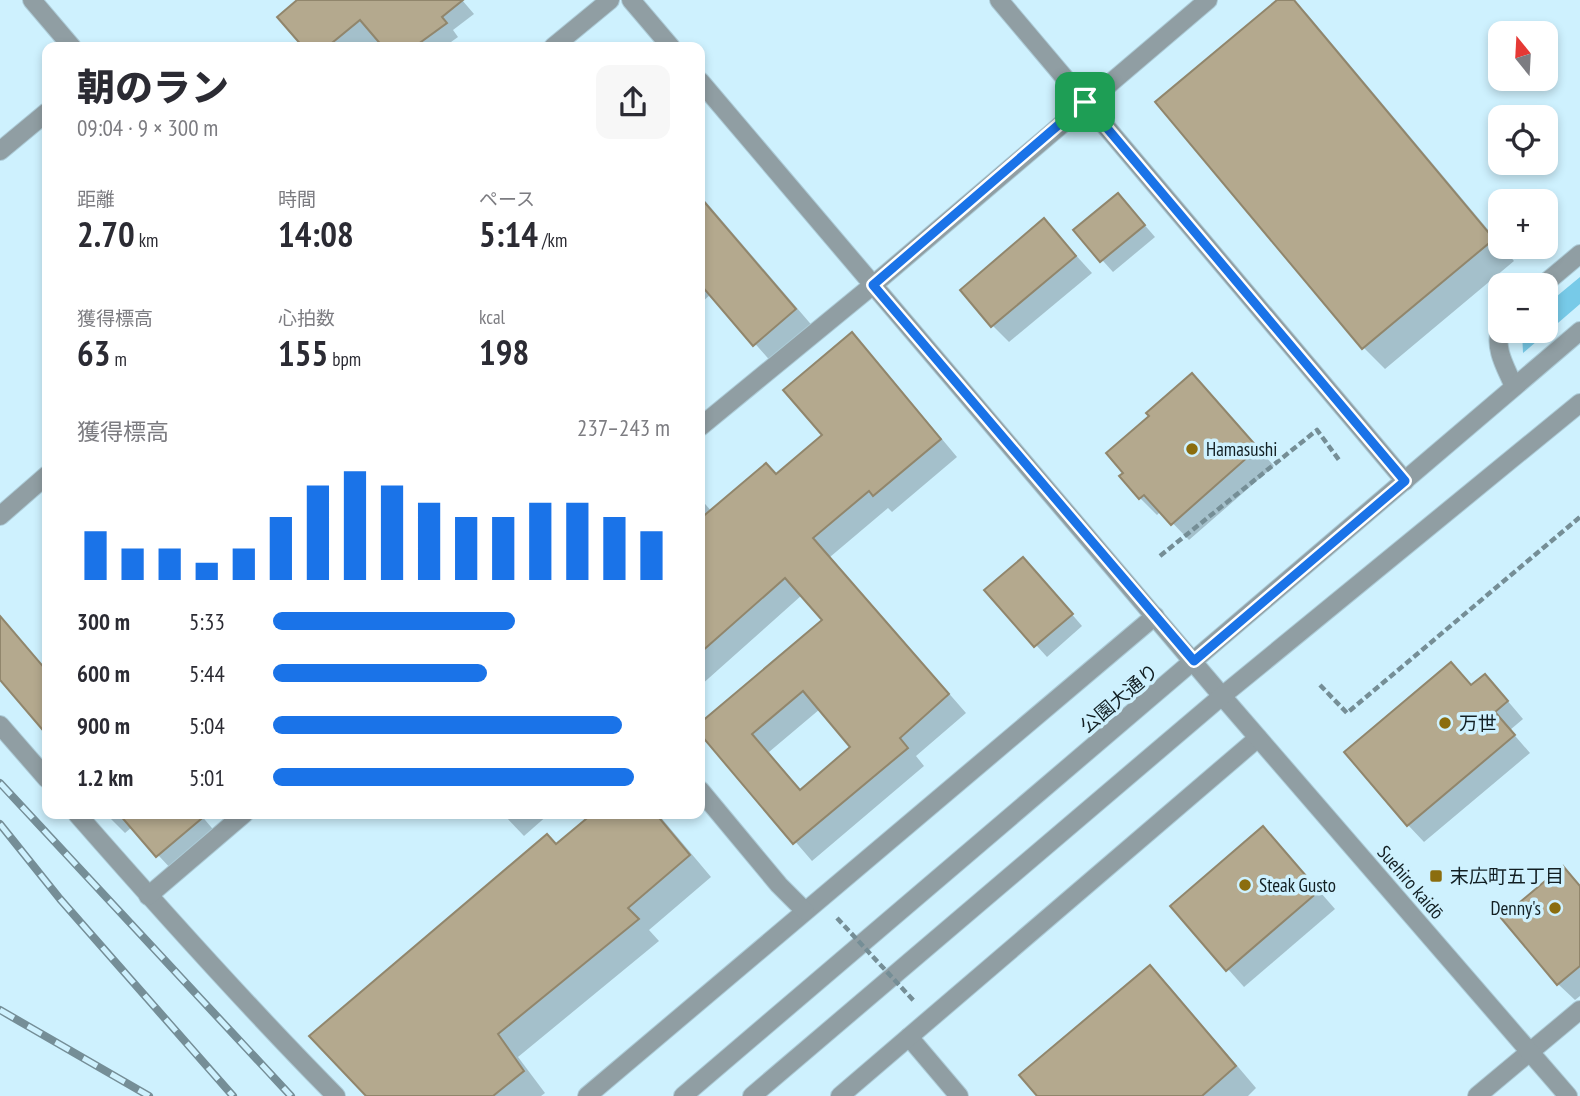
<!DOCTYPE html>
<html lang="ja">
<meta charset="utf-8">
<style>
body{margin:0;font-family:"PT Sans Narrow","Noto Sans JP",sans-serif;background:#f7f7f7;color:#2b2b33;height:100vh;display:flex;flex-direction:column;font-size:26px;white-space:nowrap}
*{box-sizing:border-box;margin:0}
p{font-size:23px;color:#7c7c81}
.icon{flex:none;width:38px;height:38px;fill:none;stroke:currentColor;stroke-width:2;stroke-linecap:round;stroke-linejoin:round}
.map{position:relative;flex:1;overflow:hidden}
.panel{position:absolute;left:42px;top:42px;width:663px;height:777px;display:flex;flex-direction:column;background:#fff;border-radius:14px;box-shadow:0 4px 10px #0003}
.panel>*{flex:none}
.needle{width:46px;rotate:342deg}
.controls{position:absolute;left:1488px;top:21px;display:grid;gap:14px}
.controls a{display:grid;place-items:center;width:70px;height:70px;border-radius:14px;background:#fff;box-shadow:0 4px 10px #0003;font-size:35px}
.pin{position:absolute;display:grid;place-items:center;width:60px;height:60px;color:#fff;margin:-30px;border-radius:14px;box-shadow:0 4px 10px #0006}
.round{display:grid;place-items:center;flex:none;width:74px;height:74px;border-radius:14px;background:#f7f7f7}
.head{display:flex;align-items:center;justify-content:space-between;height:119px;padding:0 35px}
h1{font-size:38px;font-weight:800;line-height:52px}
.metrics{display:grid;grid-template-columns:repeat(3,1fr);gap:10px;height:119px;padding:7px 35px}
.metrics div{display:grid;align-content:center}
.metrics b{font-size:35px;font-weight:800}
.metrics small{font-size:19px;font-weight:400}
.metrics p{font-size:19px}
.chart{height:196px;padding:14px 35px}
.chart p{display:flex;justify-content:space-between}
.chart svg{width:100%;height:126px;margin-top:7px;stroke:#1a73e8;stroke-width:6}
ul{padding:0 35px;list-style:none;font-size:23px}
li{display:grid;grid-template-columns:112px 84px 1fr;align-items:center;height:52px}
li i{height:18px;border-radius:9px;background:#1a73e8}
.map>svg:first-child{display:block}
.green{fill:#77cae8}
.shadow{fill:#0003;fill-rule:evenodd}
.building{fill:#b4a98e;stroke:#91866c;stroke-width:2;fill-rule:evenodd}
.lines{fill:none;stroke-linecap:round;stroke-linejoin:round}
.minor-casing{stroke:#accbd7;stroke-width:20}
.tertiary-casing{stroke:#accbd7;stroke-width:20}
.path{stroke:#758e96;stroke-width:4.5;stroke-dasharray:7 3.5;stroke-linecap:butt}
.minor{stroke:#909ea3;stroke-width:18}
.tertiary{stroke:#909ea3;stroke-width:18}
.rail-casing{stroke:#758e97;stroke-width:8}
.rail{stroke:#cef1fe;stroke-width:5;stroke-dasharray:16;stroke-linecap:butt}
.path-bridge{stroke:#758e96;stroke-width:4.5;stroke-dasharray:7 3.5;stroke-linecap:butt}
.route-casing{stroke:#fff;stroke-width:14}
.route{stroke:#1a73e8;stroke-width:9}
.poi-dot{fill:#8b6d0e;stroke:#cef1fe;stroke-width:2.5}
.labels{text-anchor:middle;stroke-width:7;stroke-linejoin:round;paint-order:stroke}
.poi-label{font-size:19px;fill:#121f23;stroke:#cef1fe;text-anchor:start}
.street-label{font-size:19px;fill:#121f23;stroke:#cef1fe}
</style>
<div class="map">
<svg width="1580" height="1096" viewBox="0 0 1580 1096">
<rect width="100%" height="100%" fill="#cef1fe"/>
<!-- green -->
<path class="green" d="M1580,277v27l-57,49 -1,-22h23v-25z"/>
<!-- shadow -->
<g class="shadow">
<path d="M299,0h163l12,14 -21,16 5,7 -14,10h-139l-26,-30z"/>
<path d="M1279,0h14l15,15 192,229v3h2l12,14 -129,108 -21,-21 -206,-246z"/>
<path d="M700,195l115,134 -41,36 -63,-71 -11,10z"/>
<path d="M1129,207l26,30 -42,35 -37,-41z"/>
<path d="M1044,220l48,53 -83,69 -16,-16z"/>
<path d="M851,335l18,17 88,105 -65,55 -4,-4 -58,49 136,156 -50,43 8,10 -112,95 -112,-130v-6l124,-104 -22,-26 -102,91v-188l12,14 65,-36 47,-41zM820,709l33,38 -52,44 -32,-39z"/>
<path d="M1208,392l66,74 -85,74 -28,-29 -4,4 -17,-17z"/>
<path d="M1034,570l48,56 -35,31 -60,-66z"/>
<path d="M1451,664l22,22 28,7 22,26 -13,11 20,23 -106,89 -16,-17z"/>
<path d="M106,814h94l17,20 -44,37 -41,-44 -7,6z"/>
<path d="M503,814h46l-25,22z"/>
<path d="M595,814h63l53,63 -62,53 10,11 -141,116 27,36 -4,3h-173l189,-250z"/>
<path d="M1279,845l56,64 -91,78 -72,-81z"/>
<path d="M1563,868l17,17v111l-5,4 -17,-16z"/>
<path d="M1150,967l21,21 85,100 -8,8h-209z"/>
</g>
<!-- building -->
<g class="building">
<path d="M297,0h166l-21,17 5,6 -33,24h-31l-23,-27 -33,27h-24l-26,-30z"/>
<path d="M1277,0h17l200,239 -132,110 -207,-247z"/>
<path d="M1118,193l27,32 -45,37 -27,-32z"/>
<path d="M700,197l96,112 -43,37 -53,-62z"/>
<path d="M1044,218l32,38 -85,71 -31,-37z"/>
<path d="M852,332l89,107 -68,57 -4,-5 -56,47 136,156 -49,44 8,10 -115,96 -93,-110v-11l122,-103 -37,-42 -85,75v-134l66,-56 10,11 46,-39 -39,-45zM803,691l47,56 -50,43 -48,-56z"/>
<path d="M1192,373l66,75 -87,77 -27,-30 -5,4 -20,-23 4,-3 -17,-20 43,-37 -3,-3z"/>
<path d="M1023,557l50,57 -39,33 -50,-57z"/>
<path d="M0,616l47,55v64l-47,-55z"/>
<path d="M1451,662l20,23 14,-11 23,27 -13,11 20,23 -108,91 -63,-74z"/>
<path d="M119,814h88l-51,43z"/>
<path d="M592,814h64l34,41 -62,53 11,11 -141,115 26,37 -31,25h-127l-57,-60 238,-202 9,10z"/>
<path d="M1263,826l56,65 -93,80 -56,-65z"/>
<path d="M1563,866l17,20v80l-23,19 -56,-67z"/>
<path d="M1150,965l86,101 -34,30h-165l-18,-21z"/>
</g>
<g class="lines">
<!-- minor casing -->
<g class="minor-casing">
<g id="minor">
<path d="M999,0l406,481"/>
<path d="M0,151l47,-39"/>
<path d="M1543,285l37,-31"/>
<path d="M1500,330c-6,20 7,39 14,57"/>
<path d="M700,427l173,-142 335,-285"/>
<path d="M0,725l47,54"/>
<path d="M77,814c84,96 169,191 259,282"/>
<path d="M148,896l96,-82"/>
<path d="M909,1037l50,59"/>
<path d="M587,1096l568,-480"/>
<path d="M840,1096l418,-358"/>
<path d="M1477,1096l103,-86"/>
</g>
</g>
<!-- tertiary casing -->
<g class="tertiary-casing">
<g id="tertiary">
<path d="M32,0l40,47"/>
<path d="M631,0l40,47"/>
<path d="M553,47l57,-47"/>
<path d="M700,81l522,615 346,400"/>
<path d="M0,516l47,-41"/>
<path d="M700,790l79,95 26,26"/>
<path d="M683,1096l897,-765"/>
<path d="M752,1096l470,-400 358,-293"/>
</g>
</g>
<!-- path -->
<g class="path">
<path d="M1160,556l157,-126 22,30"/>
<path d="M1320,685l27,28 233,-196"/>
</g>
<!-- minor -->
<use href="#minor" class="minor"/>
<!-- tertiary -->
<use href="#tertiary" class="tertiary"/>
<!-- rail casing -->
<g class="rail-casing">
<g id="rail">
<path d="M0,783l291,313"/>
<path d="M0,824l60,75 173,197"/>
<path d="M0,1010l149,86"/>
</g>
</g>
<!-- rail -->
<use href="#rail" class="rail"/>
<!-- path-bridge -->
<path class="path-bridge" d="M837,918l77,83"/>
</g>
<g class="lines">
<!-- route casing -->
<g class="route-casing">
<path id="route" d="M1085,102l320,379 -211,180 -321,-376z"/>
</g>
<!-- route -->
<use href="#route" class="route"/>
</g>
<!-- markers -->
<g class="poi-dot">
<circle cx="1192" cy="449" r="7"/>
<circle cx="1445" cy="723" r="7"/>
<rect x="1429" y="869" width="14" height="14" rx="3.5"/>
<circle cx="1245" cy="885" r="7"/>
<circle cx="1555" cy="908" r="7"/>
</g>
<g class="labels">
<!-- poi labels -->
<g class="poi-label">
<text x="1206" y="456">Hamasushi</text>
<text x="1459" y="730">万世</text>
<text x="1450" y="883">末広町五丁目</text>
<text x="1259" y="892">Steak Gusto</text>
<text x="1541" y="915" text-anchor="end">Denny's</text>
</g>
<!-- street labels -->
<g class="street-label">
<text transform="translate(1119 698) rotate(-40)" y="7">公園大通り</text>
<text transform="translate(1411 882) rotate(49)" y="7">Suehiro kaidō</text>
</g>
</g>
</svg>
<div class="controls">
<a><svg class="needle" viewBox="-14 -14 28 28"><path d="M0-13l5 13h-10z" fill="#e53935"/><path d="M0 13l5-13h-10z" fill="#7c7c81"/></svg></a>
<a><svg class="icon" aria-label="locate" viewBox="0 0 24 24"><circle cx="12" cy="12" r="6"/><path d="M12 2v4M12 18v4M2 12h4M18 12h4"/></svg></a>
<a>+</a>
<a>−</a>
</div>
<div class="pin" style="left:1085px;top:102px;background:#1e9e55"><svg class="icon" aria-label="arrive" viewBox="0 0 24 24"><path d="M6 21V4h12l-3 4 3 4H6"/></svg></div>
<section class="panel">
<div class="head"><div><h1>朝のラン</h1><p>09:04 · 9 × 300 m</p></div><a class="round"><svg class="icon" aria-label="share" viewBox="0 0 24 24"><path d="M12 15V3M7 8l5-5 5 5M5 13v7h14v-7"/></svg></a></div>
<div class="metrics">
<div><p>距離</p><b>2.70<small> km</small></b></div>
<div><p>時間</p><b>14:08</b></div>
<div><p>ペース</p><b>5:14<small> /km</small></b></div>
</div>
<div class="metrics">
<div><p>獲得標高</p><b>63<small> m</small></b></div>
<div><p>心拍数</p><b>155<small> bpm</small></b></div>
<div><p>kcal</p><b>198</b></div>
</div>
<div class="chart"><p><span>獲得標高</span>237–243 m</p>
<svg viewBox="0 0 160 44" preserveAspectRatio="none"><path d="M5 44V27M15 44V33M25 44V33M35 44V38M45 44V33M55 44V22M65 44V11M75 44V6M85 44V11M95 44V17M105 44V22M115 44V22M125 44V17M135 44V17M145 44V22M155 44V27"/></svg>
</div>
<ul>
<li><b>300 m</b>5:33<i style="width:61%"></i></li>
<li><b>600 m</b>5:44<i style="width:54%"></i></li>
<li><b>900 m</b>5:04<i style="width:88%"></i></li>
<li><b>1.2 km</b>5:01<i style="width:91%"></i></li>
</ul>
</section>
</div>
